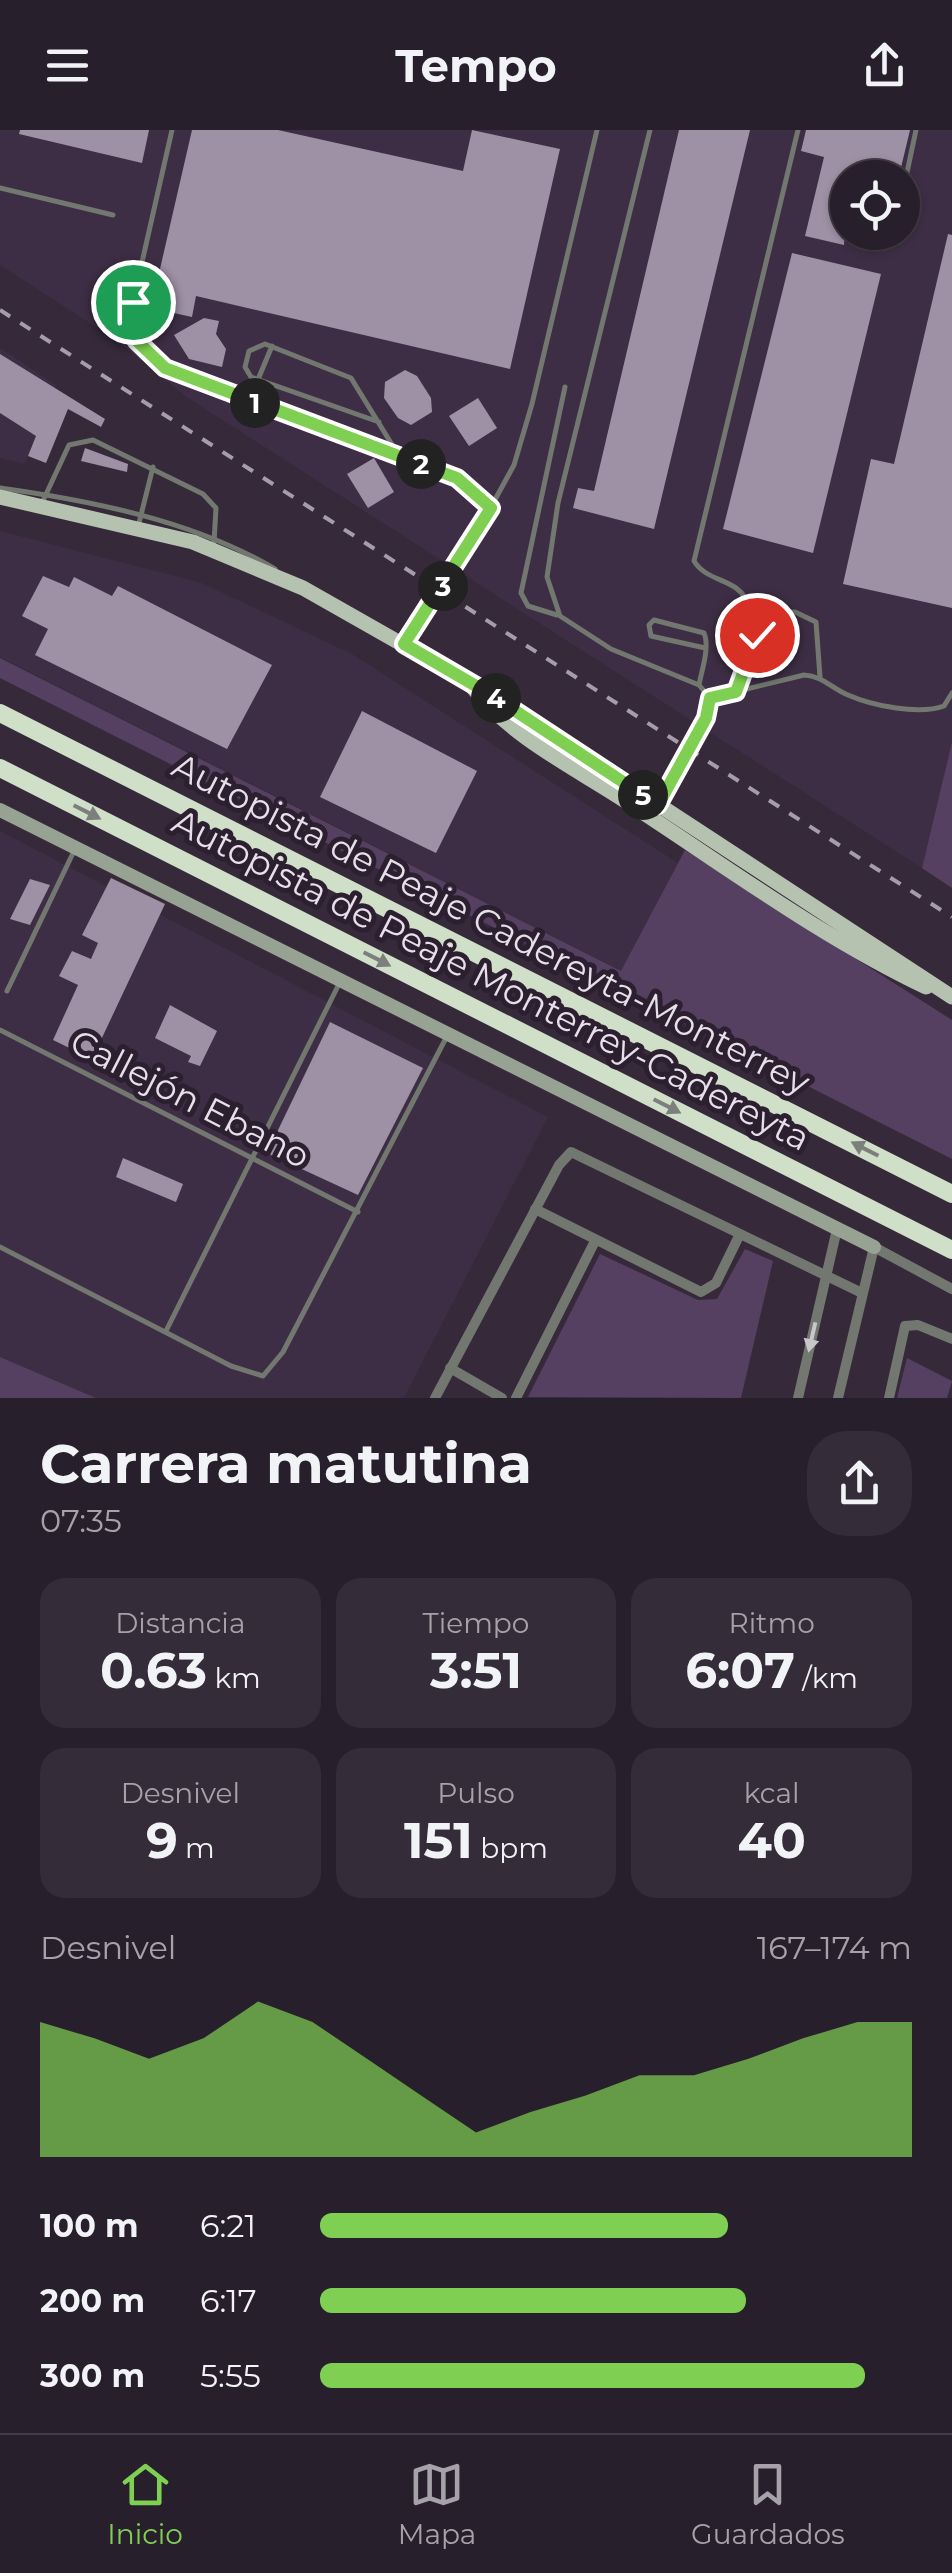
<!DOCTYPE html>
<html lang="es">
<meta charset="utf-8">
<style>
body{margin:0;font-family:Montserrat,sans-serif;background:#342c38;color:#f1f3f6;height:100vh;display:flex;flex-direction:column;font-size:38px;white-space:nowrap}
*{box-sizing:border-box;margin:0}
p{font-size:32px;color:#a5a2a9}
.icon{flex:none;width:55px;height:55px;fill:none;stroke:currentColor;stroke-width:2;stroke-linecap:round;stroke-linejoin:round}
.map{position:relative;height:1268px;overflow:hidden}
.side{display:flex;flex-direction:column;background:#281f2c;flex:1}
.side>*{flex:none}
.tools{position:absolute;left:830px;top:30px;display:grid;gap:20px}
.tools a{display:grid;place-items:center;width:90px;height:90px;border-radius:50%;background:#281f2c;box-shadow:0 2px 8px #0004,0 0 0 2px #443d48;font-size:50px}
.pin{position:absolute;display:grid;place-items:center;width:85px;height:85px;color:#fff;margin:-42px;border:5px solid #fff;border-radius:50%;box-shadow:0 2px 10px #0007}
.km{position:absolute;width:50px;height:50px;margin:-25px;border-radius:50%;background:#222;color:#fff;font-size:28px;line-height:50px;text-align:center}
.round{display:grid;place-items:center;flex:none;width:105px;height:105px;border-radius:40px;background:#342c38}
.overview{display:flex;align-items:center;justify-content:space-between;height:170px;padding:0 40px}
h1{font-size:55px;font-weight:700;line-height:75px}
.stats{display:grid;grid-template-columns:repeat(3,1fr);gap:15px;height:170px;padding:10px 40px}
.stats div{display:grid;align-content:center;border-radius:25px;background:#342c38;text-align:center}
.stats b{font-size:50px;font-weight:700}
.stats small{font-size:28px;font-weight:400}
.stats p{font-size:28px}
.chart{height:280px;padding:20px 40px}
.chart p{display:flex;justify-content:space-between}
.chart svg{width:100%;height:180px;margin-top:10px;fill:#7fd052;opacity:.7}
ul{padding:0 40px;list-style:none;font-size:32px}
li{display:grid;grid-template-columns:160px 120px 1fr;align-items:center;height:75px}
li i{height:25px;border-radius:12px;background:#7fd052}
header{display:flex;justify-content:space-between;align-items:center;height:130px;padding:0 40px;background:#281f2c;font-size:45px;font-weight:700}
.tab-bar{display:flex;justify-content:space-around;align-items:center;height:140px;border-top:2px solid #443d48;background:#281f2c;font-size:28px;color:#a5a2a9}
.tab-bar a{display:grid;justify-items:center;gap:5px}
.tab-bar .selected{color:#7fd052}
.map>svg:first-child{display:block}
.built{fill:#3e2e45;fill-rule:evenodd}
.green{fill:#564061}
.building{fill:#9e90a5}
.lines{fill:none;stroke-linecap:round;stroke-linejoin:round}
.lane{stroke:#72786f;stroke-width:5}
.street{stroke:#72786f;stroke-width:10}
.secondary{stroke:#98a293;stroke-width:14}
.primary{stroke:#b5c2af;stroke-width:15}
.highway{stroke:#cfdfc8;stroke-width:18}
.rail{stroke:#a69daa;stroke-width:4;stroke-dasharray:12 12;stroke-linecap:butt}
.oneway{fill:#7d7f7c}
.oneway2{fill:#cac5cb}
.route-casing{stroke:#fff;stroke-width:20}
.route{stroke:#7fd052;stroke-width:12}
.labels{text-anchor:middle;stroke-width:10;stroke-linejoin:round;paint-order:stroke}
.street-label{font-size:35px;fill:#e7dfea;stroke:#2b1f30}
</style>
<header><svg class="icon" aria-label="menu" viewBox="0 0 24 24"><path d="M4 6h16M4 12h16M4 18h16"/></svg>Tempo<svg class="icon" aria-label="share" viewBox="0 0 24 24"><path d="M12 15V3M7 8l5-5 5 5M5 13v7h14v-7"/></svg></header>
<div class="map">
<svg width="952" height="1268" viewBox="0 0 952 1268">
<rect width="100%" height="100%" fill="#35293a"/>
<!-- built -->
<g class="built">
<path d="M0,0h952v612l-30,126 -734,-470 -75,-60 -113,-73zM848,48h54v54h-54z"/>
<path d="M0,218l56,37 -31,79 -25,-6z"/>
<path d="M0,401l202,52 150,71 326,209 -56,108 -622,-314z"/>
<path d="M0,701l548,286 -144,281h-308l-96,-41z"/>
</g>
<!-- green -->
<g class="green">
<path d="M0,528l621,313 64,-121 267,170v139l-952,-481z"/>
<path d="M952,612v146l-30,-20z"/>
<path d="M745,1119l28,12 -32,137 -213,-1 72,-143 98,46 19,-1z"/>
<path d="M0,1227l96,41h-96z"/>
<path d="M907,1228l45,23 -5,17h-50z"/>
</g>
<!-- building -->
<g class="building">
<path d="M20,0h129l-7,33 -123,-29z"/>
<path d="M192,0h86l185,41 9,-41 88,19 -50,220 -314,-73 -4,21 -41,-9z"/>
<path d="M679,0h71l-96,399 -81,-21 5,-20 16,3z"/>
<path d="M806,0h104l-11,46 -38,-10 -3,12h-10l-4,67 -39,-9 19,-79 -23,-6z"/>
<path d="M948,104l4,1v373l-109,-24 28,-125 23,5z"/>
<path d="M792,123l89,21 -68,279 -90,-24z"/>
<path d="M204,188l15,3 -3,13 10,15 -4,18 -33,-8 -15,-24z"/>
<path d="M0,224l105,65 -4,8 -33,-18 -22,54 -18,-7 8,-20 -36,-23z"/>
<path d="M405,240l12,6 14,22 1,14 -21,13 -13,-7 -14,-20 1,-16z"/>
<path d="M478,268l19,30 -28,18 -20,-30z"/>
<path d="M85,318l43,16 -1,8 -46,-11z"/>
<path d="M374,328l20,34 -26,16 -21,-34z"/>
<path d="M43,446l26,11 5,-10 38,19 6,-10 154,79 -45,84 -192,-94 13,-26 -26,-13z"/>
<path d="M362,581l115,60 -41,82 -116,-56z"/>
<path d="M111,748l54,26 -73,155 -39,-19 25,-55 -19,-9 13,-25 19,8 7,-16 -16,-8z"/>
<path d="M30,749l20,6 -20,40 -20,-6z"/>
<path d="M170,875l47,26 -17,35 -12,-4 3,-6 -36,-18z"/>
<path d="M330,892l93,46 -65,127 -91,-42z"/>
<path d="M123,1028l60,26 -7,18 -60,-25z"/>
</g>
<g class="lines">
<!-- lane -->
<g class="lane">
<path d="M172,0l-39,172c-5,37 15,57 47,73l277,103 34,29"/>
<path d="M650,0l-92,373 -11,74 13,39 51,33 88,36 11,13 -4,20 -46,84"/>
<path d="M905,52l11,-52"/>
<path d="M0,58l113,27"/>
<path d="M249,271l23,-55"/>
<path d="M379,292l-128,-45 -6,-10 4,-16 16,-7 86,34 48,78"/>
<path d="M0,358c93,13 194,33 275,81"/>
<path d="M41,375l28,-60 24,-5 110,54 13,14 -2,34"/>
<path d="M138,397l15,-60"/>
<path d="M765,482l-16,-6c-9,-29 -41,-22 -55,-45l104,-431"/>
<path d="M557,485l-29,-9 -7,-13 44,-206"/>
<path d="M406,512l62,-93 46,-84 18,-61 65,-274"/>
<path d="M699,555c3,-16 11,-38 5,-52l-50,-13 -5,5 2,11 54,12"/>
<path d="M736,562l29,-80h30l21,10 4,55"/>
<path d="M710,568l94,-23c19,1 27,13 44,20 25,11 71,20 96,11l8,-13"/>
<path d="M7,861l67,-140"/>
<path d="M0,900l358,182"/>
<path d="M0,1117l231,119 32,10 20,-24 163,-314"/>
<path d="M166,1201l173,-347"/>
</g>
<!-- street -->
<g class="street">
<path d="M535,1079l166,83 15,-9 23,-47"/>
<path d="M450,1238l52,30"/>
<path d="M435,1268l124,-233 12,-13 291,141"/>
<path d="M516,1268l79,-157"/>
<path d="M798,1268l39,-169"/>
<path d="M838,1268l36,-151 78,42"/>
<path d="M889,1268l16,-72 13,-1 34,14"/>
</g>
<!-- secondary -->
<path class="secondary" d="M0,680l874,437"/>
<!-- primary -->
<g class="primary">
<path d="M0,367l193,45 110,46 185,105 464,304"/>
<path d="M474,559c37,48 103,80 153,113 97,63 194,135 299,185"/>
</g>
<!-- highway -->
<g class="highway">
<path d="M0,583l952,481"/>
<path d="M0,638l952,482"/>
</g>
<!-- rail -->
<path class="rail" d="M0,180l952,607"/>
</g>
<!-- one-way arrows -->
<defs><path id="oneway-solid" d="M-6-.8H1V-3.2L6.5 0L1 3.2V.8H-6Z" transform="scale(2.5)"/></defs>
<g class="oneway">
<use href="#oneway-solid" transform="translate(87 682) rotate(27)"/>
<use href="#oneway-solid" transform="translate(377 829) rotate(27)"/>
<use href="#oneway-solid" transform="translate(667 976) rotate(27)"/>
<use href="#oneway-solid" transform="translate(865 1019) rotate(-153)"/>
</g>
<use class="oneway2" href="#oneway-solid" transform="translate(812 1207) rotate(103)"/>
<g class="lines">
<!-- route casing -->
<g class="route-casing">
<path id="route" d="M133,172l3,38 29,28 292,110 34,30 -87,136 84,49 170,112 48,-87 4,-20 26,-6 21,-57"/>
</g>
<!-- route -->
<use href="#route" class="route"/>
</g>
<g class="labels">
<!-- street labels -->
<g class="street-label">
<text transform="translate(491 794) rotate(27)" y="12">Autopista de Peaje Cadereyta-Monterrey</text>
<text transform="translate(491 850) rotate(27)" y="12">Autopista de Peaje Monterrey-Cadereyta</text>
<text transform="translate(190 969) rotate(27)" y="12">Callejón Ebano</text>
</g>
</g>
</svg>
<div class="tools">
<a><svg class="icon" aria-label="locate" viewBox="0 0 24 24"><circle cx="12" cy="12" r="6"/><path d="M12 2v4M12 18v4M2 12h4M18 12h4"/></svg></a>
</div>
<div class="pin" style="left:133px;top:172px;background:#1e9e55"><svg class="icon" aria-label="arrive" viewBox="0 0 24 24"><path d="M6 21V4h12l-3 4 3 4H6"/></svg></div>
<div class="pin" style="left:757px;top:505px;background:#d93025"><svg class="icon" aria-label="check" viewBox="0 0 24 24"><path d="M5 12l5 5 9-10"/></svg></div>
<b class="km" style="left:255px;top:273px">1</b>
<b class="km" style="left:421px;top:334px">2</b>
<b class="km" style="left:443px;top:456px">3</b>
<b class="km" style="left:496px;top:568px">4</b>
<b class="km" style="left:643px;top:665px">5</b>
</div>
<section class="side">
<div class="overview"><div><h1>Carrera matutina</h1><p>07:35</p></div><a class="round"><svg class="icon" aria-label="share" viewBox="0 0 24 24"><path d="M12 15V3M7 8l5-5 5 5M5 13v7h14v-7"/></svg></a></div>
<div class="stats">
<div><p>Distancia</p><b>0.63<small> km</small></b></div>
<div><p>Tiempo</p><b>3:51</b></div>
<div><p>Ritmo</p><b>6:07<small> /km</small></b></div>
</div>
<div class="stats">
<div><p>Desnivel</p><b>9<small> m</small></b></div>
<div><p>Pulso</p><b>151<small> bpm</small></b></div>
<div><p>kcal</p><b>40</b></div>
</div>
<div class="chart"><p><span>Desnivel</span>167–174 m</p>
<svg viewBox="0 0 160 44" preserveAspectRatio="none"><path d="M0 44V11L10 15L20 20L30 15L40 6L50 11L60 20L70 29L80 38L90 33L100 29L110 24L120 24L130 20L140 15L150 11L160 11V44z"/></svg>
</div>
<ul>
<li><b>100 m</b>6:21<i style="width:69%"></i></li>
<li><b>200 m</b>6:17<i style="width:72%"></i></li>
<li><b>300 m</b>5:55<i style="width:92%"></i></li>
</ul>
</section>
<nav class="tab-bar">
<a class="selected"><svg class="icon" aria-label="home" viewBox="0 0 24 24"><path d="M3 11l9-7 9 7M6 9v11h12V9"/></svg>Inicio</a>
<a><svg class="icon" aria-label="map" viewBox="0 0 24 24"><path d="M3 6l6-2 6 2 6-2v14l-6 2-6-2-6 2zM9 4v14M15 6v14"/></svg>Mapa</a>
<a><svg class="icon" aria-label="saved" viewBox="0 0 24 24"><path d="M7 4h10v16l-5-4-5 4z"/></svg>Guardados</a>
</nav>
